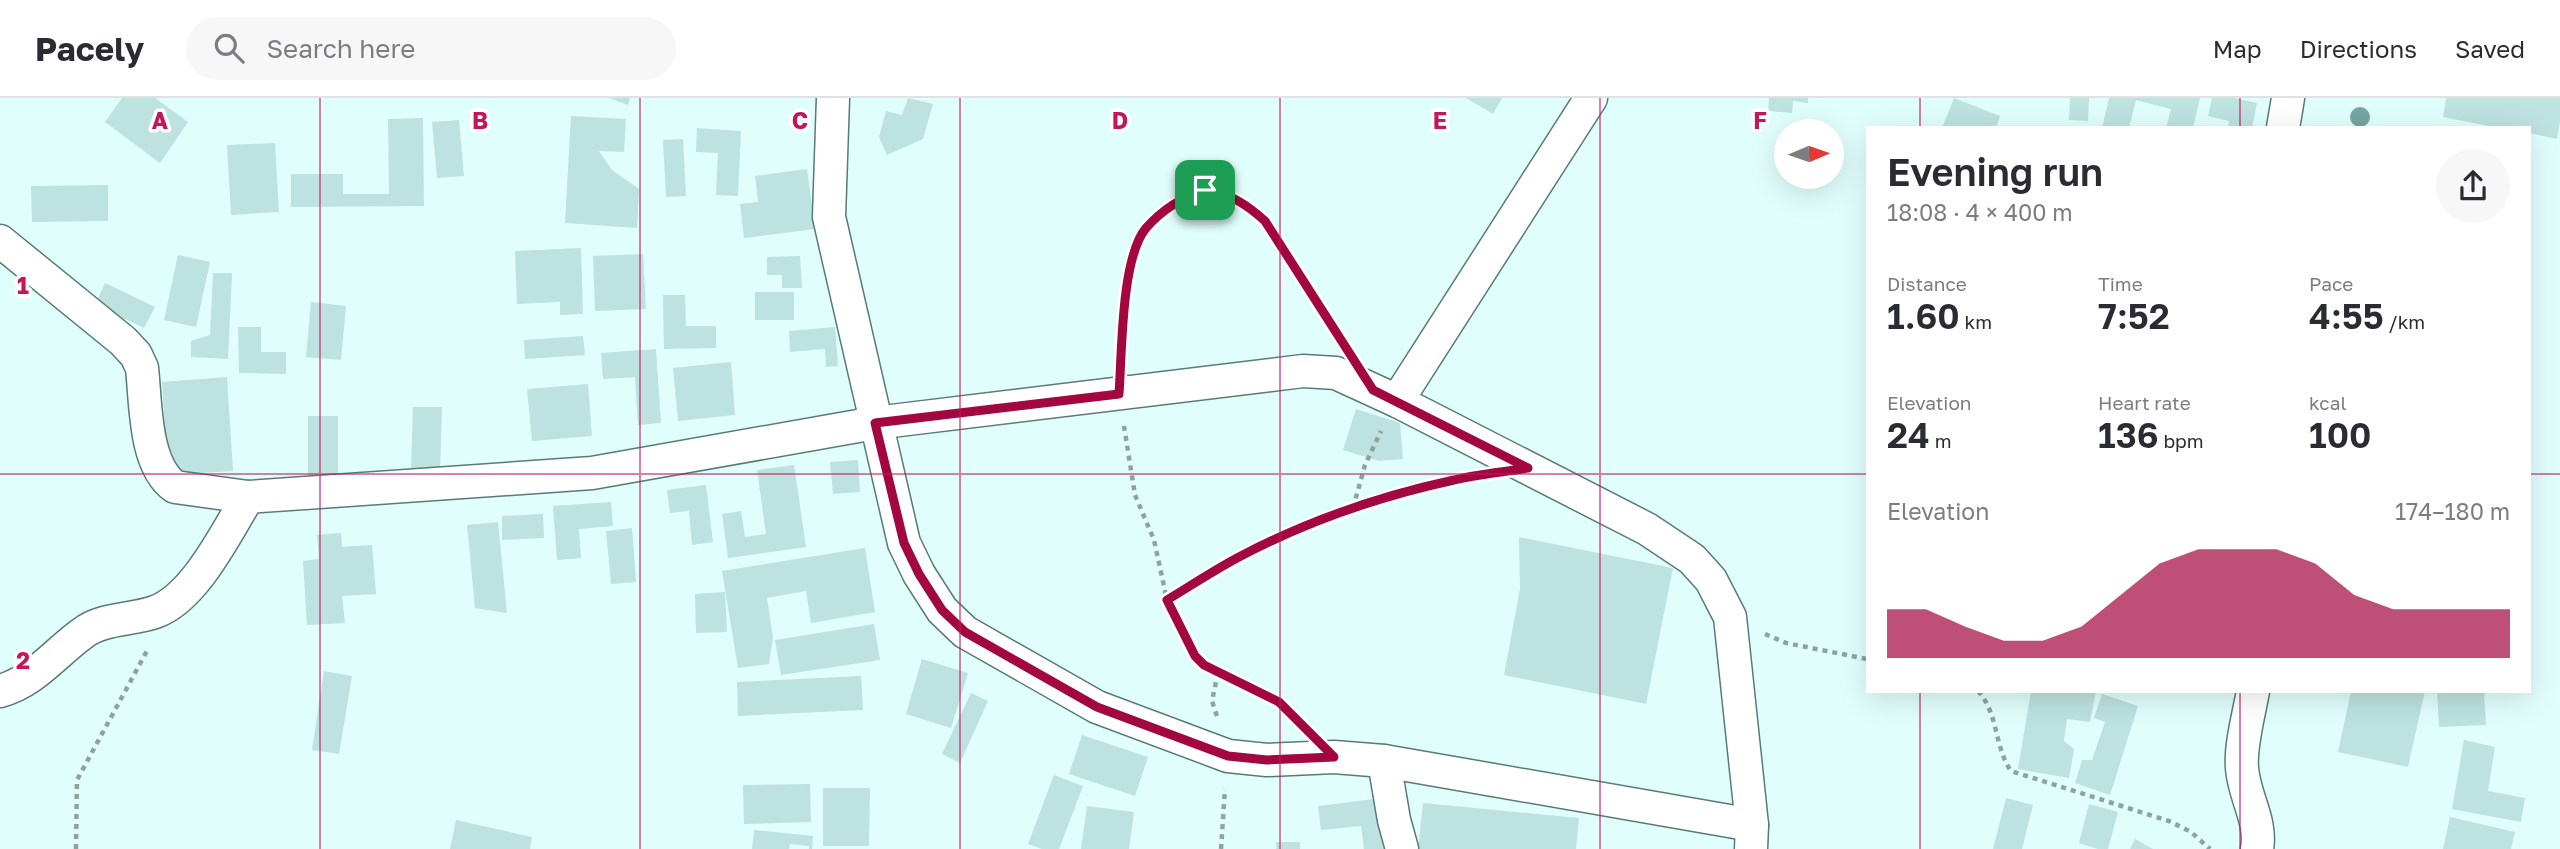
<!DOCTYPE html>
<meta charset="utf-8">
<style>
body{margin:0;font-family:"Golos Text",sans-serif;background:#f7f7f7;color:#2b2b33;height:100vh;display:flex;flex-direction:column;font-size:26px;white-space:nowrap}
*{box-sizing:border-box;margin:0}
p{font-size:23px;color:#7c7c81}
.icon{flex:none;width:38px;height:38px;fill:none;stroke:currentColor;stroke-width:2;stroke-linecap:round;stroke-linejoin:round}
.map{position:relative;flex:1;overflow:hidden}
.panel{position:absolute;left:1866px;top:28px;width:665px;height:567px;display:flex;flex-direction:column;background:#fff;border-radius:0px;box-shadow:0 7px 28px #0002}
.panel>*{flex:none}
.needle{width:46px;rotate:88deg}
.buttons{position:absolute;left:1774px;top:21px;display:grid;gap:14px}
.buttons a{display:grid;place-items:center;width:70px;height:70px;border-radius:50%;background:#fff;box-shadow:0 7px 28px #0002;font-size:35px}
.pin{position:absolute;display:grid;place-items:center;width:60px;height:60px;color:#fff;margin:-30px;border-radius:14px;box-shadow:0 4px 10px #0006}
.round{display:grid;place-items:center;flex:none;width:74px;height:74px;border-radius:37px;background:#f7f7f7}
.head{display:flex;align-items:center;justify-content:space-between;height:119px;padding:0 21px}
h1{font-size:38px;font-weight:600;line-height:52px}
.stats{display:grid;grid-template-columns:repeat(3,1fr);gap:10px;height:119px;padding:7px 21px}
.stats div{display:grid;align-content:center}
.stats b{font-size:35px;font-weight:600}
.stats small{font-size:19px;font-weight:400}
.stats p{font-size:19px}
.chart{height:196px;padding:14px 21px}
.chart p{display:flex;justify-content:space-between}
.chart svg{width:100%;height:126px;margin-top:7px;fill:#a3073f;opacity:.7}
header{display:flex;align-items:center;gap:42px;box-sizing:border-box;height:98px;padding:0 35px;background:#fff;border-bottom:2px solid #e1e1e2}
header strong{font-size:33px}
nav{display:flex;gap:38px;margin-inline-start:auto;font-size:24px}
.search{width:490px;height:63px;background:#f7f7f7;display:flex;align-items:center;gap:18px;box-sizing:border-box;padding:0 24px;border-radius:38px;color:#7c7c81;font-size:26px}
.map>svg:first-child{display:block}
.building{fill:#bde2df}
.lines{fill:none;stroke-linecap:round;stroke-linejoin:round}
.street-casing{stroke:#587a78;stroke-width:35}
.path{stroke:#8ca3a1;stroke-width:4.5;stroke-dasharray:5 5;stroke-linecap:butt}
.street{stroke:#fff;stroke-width:32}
.tree{fill:#75a4a2}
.route-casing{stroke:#fff;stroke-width:14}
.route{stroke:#a3073f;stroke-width:9}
.grid{fill:none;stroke:#c2185b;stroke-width:2;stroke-opacity:0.55}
.grid-label{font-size:23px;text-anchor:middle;font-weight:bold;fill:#c2185b;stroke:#fff;stroke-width:7;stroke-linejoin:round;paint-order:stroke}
</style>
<header>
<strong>Pacely</strong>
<div class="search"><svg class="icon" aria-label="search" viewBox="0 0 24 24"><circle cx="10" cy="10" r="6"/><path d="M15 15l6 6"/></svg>Search here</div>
<nav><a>Map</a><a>Directions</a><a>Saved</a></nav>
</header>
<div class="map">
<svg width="2560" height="751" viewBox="0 0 2560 751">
<rect width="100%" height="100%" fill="#e0fefc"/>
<!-- building -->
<g class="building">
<path d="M122,0h33l33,24 -28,41 -55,-41z"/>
<path d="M609,0h21l-2,7z"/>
<path d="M908,0l25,6 -10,35 -36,16 -8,-18 7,-26 16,4z"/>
<path d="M1466,0h36l-9,16z"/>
<path d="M1769,0h39v5l-15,-2 -1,12 -24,-2z"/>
<path d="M1954,0l46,18 -4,12h-54z"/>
<path d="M2070,0h19l-1,23 -19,-1z"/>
<path d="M2109,0h91l-7,30h-27l5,-19 -35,-9 -7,28h-27z"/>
<path d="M2212,0h22l23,5 -5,25h-24l1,-7 -21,-5z"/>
<path d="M2446,0h114v23l-3,18 -28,-6v-5h-30l-56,-11z"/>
<path d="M571,18l55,3 -2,33 -25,-1 13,19 27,19 -2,39 -72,-5z"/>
<path d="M423,20l1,88 -133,1v-33h52v20h46l-1,-75z"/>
<path d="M459,22l5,56 -27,2 -5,-56z"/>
<path d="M697,30l44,3 -3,65 -22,-1 2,-42 -22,-1z"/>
<path d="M683,41l3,57 -20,1 -3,-57z"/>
<path d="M275,45l4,69 -48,3 -4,-70z"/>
<path d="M807,71l8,60 -71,9 -4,-34 18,-2 -3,-26z"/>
<path d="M108,87v36l-76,1 -1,-36z"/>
<path d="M581,150l2,66 -23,1v-13l-43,2 -2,-53z"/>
<path d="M643,156l3,55 -51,2 -2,-55z"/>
<path d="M178,157l32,7 -14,65 -32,-7z"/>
<path d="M800,158l2,32h-20v-13h-15v-18z"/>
<path d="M213,175h19l-4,86 -37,-2v-16l19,-6z"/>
<path d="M105,185l50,24 -11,21 -49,-23z"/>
<rect x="755" y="194" width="39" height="28"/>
<path d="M663,197h22l1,31h30v22l-52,1z"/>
<path d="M311,204l35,4 -5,54 -35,-3z"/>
<path d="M238,229h23v25h25v22l-47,-1z"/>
<path d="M835,229l3,39 -12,1 -1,-18 -35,3 -1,-21z"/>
<path d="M583,238l2,19 -60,4 -1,-19z"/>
<path d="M656,251l5,74 -23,2 -3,-48 -32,2 -2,-26z"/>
<path d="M731,264l4,53 -57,6 -5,-53z"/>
<path d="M227,279l6,94 -65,4 -6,-93z"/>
<path d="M588,286l4,52 -60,5 -5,-52z"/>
<path d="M413,309h29l-2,63 -29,-1z"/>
<path d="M1356,311l44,14 3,36 -24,2 -36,-11z"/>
<path d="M308,318h30v64l-30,1z"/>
<path d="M858,362l2,32 -27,2 -3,-32z"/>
<path d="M794,367l12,82 -78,11 -6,-44 19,-3 4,26 21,-3 -9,-64z"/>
<path d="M706,387l7,57 -21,3 -3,-34 -19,2 -3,-23z"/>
<path d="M611,404l2,24 -34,3 2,29 -24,2 -4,-54z"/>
<path d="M543,416l1,24 -42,2v-24z"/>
<path d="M498,424l9,91 -32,-5 -8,-83z"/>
<path d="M632,430l4,54 -25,2 -5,-53z"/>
<path d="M341,435l1,14 30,-2 4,49 -34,2 3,27 -38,2 -4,-64 16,-2 -2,-24z"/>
<path d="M1519,439l154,31 -27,136 -142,-29 16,-86z"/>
<path d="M865,450l10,64 -64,11 -5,-32 -39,7 6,39 -4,27 -31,4 -16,-97z"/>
<path d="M725,494l2,40 -31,1 -1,-39z"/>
<path d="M874,526l6,36 -99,15 -6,-35z"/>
<path d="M922,561l46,14 -17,55 -45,-14z"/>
<path d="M324,573l28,5 -13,78 -27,-4z"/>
<path d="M861,578l2,34 -125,6 -1,-34z"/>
<path d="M2031,593h65l-6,31 -23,-3 -3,22 10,8 -5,29 -51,-9z"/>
<path d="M2351,593h74l-17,76 -70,-15z"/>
<path d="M2437,593h47l2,34 -47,2z"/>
<path d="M971,595l17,8 -28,62 -18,-9z"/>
<path d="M2102,596l36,12 -28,89 -35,-12 7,-23h10l13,-38 -11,-4z"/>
<path d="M1082,637l66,22 -13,39 -66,-22z"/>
<path d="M2464,642l31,7 -7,44 37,7 -4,24 -69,-13z"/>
<path d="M1054,677l29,11 -24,63h-17l-14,-5z"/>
<path d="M810,686l1,38 -67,2 -1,-39z"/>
<path d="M823,690h47l-1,58h-46z"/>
<path d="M1382,700l6,51h-24l-3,-23 -40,4 -3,-24z"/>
<path d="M2006,700l27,7 -11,44h-29z"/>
<path d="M1423,705l156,15 -3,31h-158z"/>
<path d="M2089,706l29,8 -10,37h-10l-19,-6z"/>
<path d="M1087,708l47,6 -5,37h-48z"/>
<path d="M2450,719l65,15 -4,17h-68z"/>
<path d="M456,722l76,17 -2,12h-80z"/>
<path d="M754,732l59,6 -1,13h-3v-3l-19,-2 -1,5h-37z"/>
<path d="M2135,741l18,10h-23z"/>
<rect x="1276" y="744" width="24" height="7"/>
</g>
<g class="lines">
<!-- street casing -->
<g class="street-casing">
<g id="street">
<path d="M833,0l-4,119 75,326 15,31 23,36 23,22 132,75 131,49 39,4 67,-3 50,4 368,64"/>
<path d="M2283,30l5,-30"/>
<path d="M0,143l123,100 13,14 6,13c4,36 2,97 33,119l73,10 344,-24 283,-50 428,-52 33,2 61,28 250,128 45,30 19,21 19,37 22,208 -1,24"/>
<path d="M1397,303l194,-303"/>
<path d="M0,593c34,-9 55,-38 83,-58 19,-15 50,-13 72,-21 40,-14 72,-81 93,-115"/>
<path d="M2253,593c-4,23 -13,55 -11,77 2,29 20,52 15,81"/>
<path d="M1384,663l10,59 8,29"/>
</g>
</g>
<!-- path -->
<g class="path">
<path d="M1122,260l8,-93 15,-35 25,-23 17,-11 18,-6 19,3 22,10 19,18 75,118"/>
<path d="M1124,328l11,69 19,45 13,60 28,56 9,9 75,37 21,21"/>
<path d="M1353,410l12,-43 16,-34"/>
<path d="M1167,502c23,-14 46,-29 69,-42 67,-35 158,-69 233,-81"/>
<path d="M1765,536l21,9 81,16"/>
<path d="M1978,593c21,23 16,56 33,80l158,50 22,11 19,17"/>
<path d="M1217,618l-5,-15 6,-29"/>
<path d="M76,751l1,-69 71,-131"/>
<path d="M1221,751l4,-60"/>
</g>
<!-- street -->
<use href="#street" class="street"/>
</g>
<!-- trees -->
<circle class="tree" cx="2360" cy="19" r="10"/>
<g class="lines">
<!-- route casing -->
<g class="route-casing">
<path id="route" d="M1205,92c26,4 41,14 60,31l108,169 155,78c-24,4 -50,6 -74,12 -74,16 -151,43 -217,78 -24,13 -47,28 -70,42l28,56 9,9 75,37 55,55 -67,3 -39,-4 -131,-49 -132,-75 -23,-22 -23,-36 -15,-31 -29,-120 244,-29c3,-41 2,-136 27,-166 16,-18 36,-31 59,-38z"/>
</g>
<!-- route -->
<use href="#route" class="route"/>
</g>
<!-- grid -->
<path class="grid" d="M320,0v751M640,0v751M960,0v751M1280,0v751M1600,0v751M1920,0v30M2240,0v30M0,376h1867M2529,376h31M1920,593v158M2240,593v158"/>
<g class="grid-label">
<text x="160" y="31">A</text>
<text x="480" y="31">B</text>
<text x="800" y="31">C</text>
<text x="1120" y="31">D</text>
<text x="1440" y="31">E</text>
<text x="1760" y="31">F</text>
<text x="23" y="196">1</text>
<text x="23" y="571">2</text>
</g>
</svg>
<div class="buttons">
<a><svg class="needle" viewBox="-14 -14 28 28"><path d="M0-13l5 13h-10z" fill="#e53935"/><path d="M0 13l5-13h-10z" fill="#7c7c81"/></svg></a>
</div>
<div class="pin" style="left:1205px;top:92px;background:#1e9e55"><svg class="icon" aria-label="arrive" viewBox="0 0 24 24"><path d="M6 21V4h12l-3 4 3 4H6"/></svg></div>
<section class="panel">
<div class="head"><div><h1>Evening run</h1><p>18:08 · 4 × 400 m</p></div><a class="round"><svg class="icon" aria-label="share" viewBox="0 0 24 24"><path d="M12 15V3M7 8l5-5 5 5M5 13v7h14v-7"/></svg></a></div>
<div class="stats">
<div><p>Distance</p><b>1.60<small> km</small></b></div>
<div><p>Time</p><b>7:52</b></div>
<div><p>Pace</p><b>4:55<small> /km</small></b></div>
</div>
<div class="stats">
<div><p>Elevation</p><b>24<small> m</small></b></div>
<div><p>Heart rate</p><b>136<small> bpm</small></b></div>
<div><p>kcal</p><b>100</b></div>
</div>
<div class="chart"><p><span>Elevation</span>174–180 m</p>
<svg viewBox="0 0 160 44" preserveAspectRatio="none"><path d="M0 44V27L10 27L20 33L30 38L40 38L50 33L60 22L70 11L80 6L90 6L100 6L110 11L120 22L130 27L140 27L150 27L160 27V44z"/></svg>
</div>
</section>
</div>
